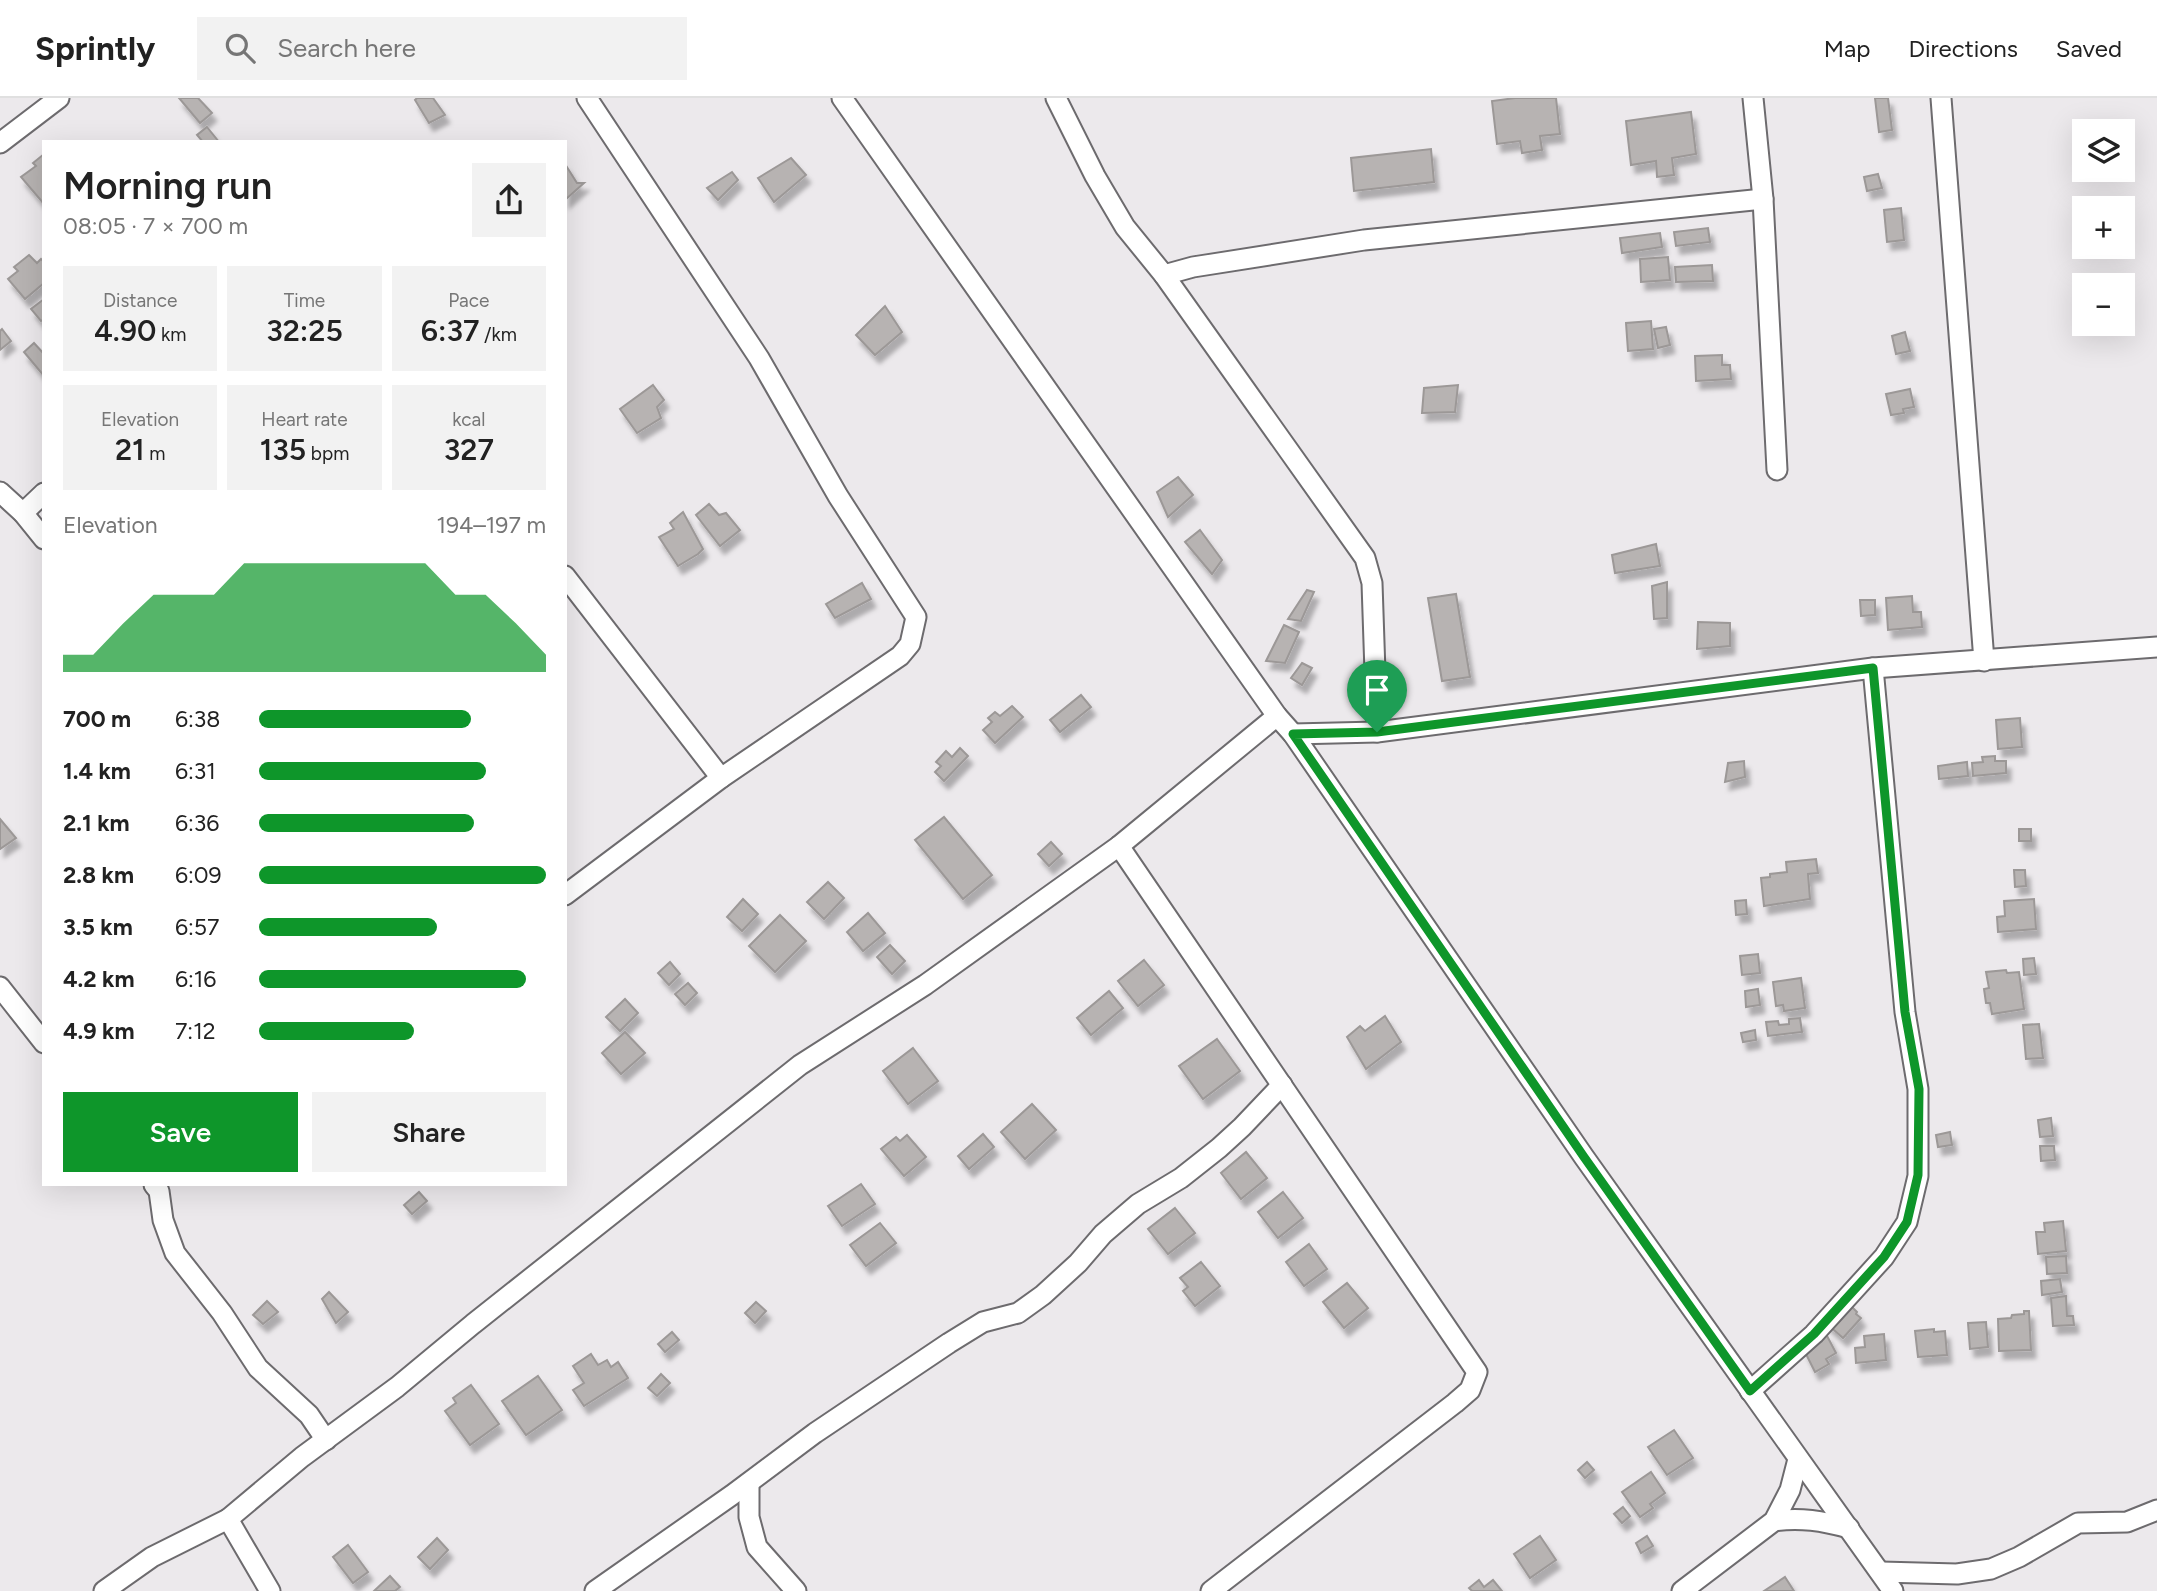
<!DOCTYPE html>
<meta charset="utf-8">
<style>
body{margin:0;font-family:Figtree,sans-serif;background:#f2f2f2;color:#222;height:100vh;display:flex;flex-direction:column;font-size:26px;white-space:nowrap}
*{box-sizing:border-box;margin:0}
p{font-size:23px;color:#767676}
.icon{flex:none;width:38px;height:38px;fill:none;stroke:currentColor;stroke-width:2;stroke-linecap:round;stroke-linejoin:round}
.map{position:relative;flex:1;overflow:hidden}
.side{position:absolute;left:42px;top:42px;width:525px;height:1046px;display:flex;flex-direction:column;background:#fff;border-radius:0px;box-shadow:0 7px 28px #0002}
.side>*{flex:none}
.tools{position:absolute;left:2072px;top:21px;display:grid;gap:14px}
.tools a{display:grid;place-items:center;width:63px;height:63px;border-radius:0px;background:#fff;box-shadow:0 7px 28px #0002;font-size:35px}
.pin{position:absolute;display:grid;place-items:center;width:60px;height:60px;color:#fff;margin:-72px -30px;border-radius:50% 50% 50% 0;rotate:-45deg;box-shadow:0 0 7px #0007}
.pin .icon{rotate:45deg}
.round{display:grid;place-items:center;flex:none;width:74px;height:74px;border-radius:0px;background:#f2f2f2}
.overview{display:flex;align-items:center;justify-content:space-between;height:119px;padding:0 21px}
h1{font-size:38px;font-weight:600;line-height:52px}
.stats{display:grid;grid-template-columns:repeat(3,1fr);gap:10px;height:119px;padding:7px 21px}
.stats div{display:grid;align-content:center;border-radius:0px;background:#f2f2f2;text-align:center}
.stats b{font-size:30px;font-weight:600}
.stats small{font-size:19px;font-weight:400}
.stats p{font-size:19px}
.chart{height:196px;padding:14px 21px}
.chart p{display:flex;justify-content:space-between}
.chart svg{width:100%;height:126px;margin-top:7px;fill:#0e962a;opacity:.7}
.primary-button{display:flex;gap:14px;margin-top:auto;padding:14px 21px}
.primary-button a{flex:1;height:80px;border-radius:0px;background:#0e962a;color:#fff;font-size:28px;font-weight:600;line-height:80px;text-align:center}
.primary-button a+a{background:#f2f2f2;color:#222}
ul{padding:0 21px;list-style:none;font-size:23px}
li{display:grid;grid-template-columns:112px 84px 1fr;align-items:center;height:52px}
li i{height:18px;border-radius:9px;background:#0e962a}
header{display:flex;align-items:center;gap:42px;box-sizing:border-box;height:98px;padding:0 35px;background:#fff;border-bottom:2px solid #e0e0e0}
header strong{font-size:33px}
nav{display:flex;gap:38px;margin-inline-start:auto;font-size:24px}
.search{width:490px;height:63px;background:#f2f2f2;display:flex;align-items:center;gap:18px;box-sizing:border-box;padding:0 24px;border-radius:0px;color:#767676;font-size:26px}
.map>svg:first-child{display:block}
.building{fill:#b7b3b2;stroke:#9c9897;stroke-width:2;filter:url(#shadow)}
.lines{fill:none;stroke-linecap:round;stroke-linejoin:round}
.street-casing{stroke:#6d6b6e;stroke-width:23}
.street{stroke:#fff;stroke-width:19}
.route-casing{stroke:#fff;stroke-width:14}
.route{stroke:#0e962a;stroke-width:9}
</style>
<header>
<strong>Sprintly</strong>
<div class="search"><svg class="icon" aria-label="search" viewBox="0 0 24 24"><circle cx="10" cy="10" r="6"/><path d="M15 15l6 6"/></svg>Search here</div>
<nav><a>Map</a><a>Directions</a><a>Saved</a></nav>
</header>
<div class="map">
<svg width="2157" height="1493" viewBox="0 0 2157 1493">
<defs>
<filter id="shadow"><feDropShadow dx="4.5" dy="8" stdDeviation="2" flood-color="#0004"/></filter>
</defs>
<rect width="100%" height="100%" fill="#ece9ec"/>
<!-- building -->
<g class="building">
<path d="M179,0h19l14,15 -12,10z"/>
<path d="M417,0h16l12,17 -16,8 -14,-23z"/>
<path d="M1515,0h41l4,36 -20,2 2,14 -20,3 -2,-12 -23,3 -5,-43z"/>
<path d="M1875,0h13l4,32 -13,2z"/>
<path d="M1691,14l5,42 -24,4 2,17 -17,2 -1,-16 -25,4 -5,-44z"/>
<path d="M207,29l12,15h-16l-6,-7z"/>
<path d="M1431,51l3,33 -80,9 -3,-33z"/>
<path d="M44,56v50l-23,-27 15,-11 -3,-3z"/>
<path d="M791,60l15,17 -32,27 -16,-24z"/>
<path d="M565,66l12,19h7l-19,17z"/>
<path d="M732,74l6,8 -20,20 -11,-12z"/>
<path d="M1878,76l4,14 -15,3 -3,-14z"/>
<path d="M1901,110l3,32 -17,2 -3,-32z"/>
<path d="M1708,130l2,14 -34,4 -2,-14z"/>
<path d="M1660,135l2,14 -40,6 -2,-15z"/>
<path d="M29,157l8,8 4,-4 3,3v21l-19,16 -17,-20 10,-8 -4,-4z"/>
<path d="M1668,159l2,23 -29,2 -1,-23z"/>
<path d="M1712,167l1,16 -37,1 -1,-15z"/>
<path d="M44,201v20l-3,2 -10,-12z"/>
<path d="M885,208l17,26 -27,23 -19,-20z"/>
<path d="M1651,223l2,28 -25,2 -2,-28z"/>
<path d="M1666,229l4,18 -12,3 -4,-19z"/>
<path d="M2,231l9,12 -11,9v-19z"/>
<path d="M1905,234l5,19 -14,3 -4,-18z"/>
<path d="M34,245l10,11v22l-20,-24z"/>
<path d="M1722,257v10h8l1,14 -35,2 -1,-25z"/>
<path d="M653,287l11,15 -7,7 4,11 -24,15 -17,-24z"/>
<path d="M1458,287l-3,27 -33,1 2,-25z"/>
<path d="M1910,291l4,18 -11,2 1,4 -13,2 -5,-21z"/>
<path d="M1178,379l15,18 -25,22 -11,-25z"/>
<path d="M709,406l10,11 7,-2 14,17 -20,16 -24,-31z"/>
<path d="M683,414l20,37 -5,5 -20,12 -19,-29 15,-8 -4,-6z"/>
<path d="M1200,432l22,30 -10,14 -27,-32z"/>
<path d="M1656,446l4,22 -45,7 -3,-18z"/>
<path d="M1667,484v36l-13,1 -2,-33z"/>
<path d="M862,485l9,16 -36,19 -9,-14z"/>
<path d="M1307,492l7,2 -13,29 -13,-2z"/>
<path d="M1456,496l14,83 -28,4 -14,-83z"/>
<path d="M1912,498l1,16h8l1,15 -34,3 -2,-32z"/>
<path d="M1860,502h15v15l-14,1z"/>
<path d="M1698,524l32,1v23l-33,3z"/>
<path d="M1284,527l15,7 -14,31 -19,-2z"/>
<path d="M1302,565l10,5 -10,17 -11,-7z"/>
<path d="M1081,597l10,12 -31,25 -10,-12z"/>
<path d="M1012,608l11,11 -28,26 -12,-13 9,-8 -4,-4 7,-6 5,4z"/>
<path d="M2020,620l2,29 -24,2 -2,-29z"/>
<path d="M960,650l8,8 -24,25 -9,-9 6,-6 -5,-4 10,-11 6,6z"/>
<path d="M1995,658v5h11v12l-33,3 -1,-13 11,-1 -1,-5z"/>
<path d="M1744,663l1,16 -20,5 3,-19z"/>
<path d="M1967,664l1,14 -29,3 -1,-13z"/>
<path d="M944,719l48,58 -29,24 -48,-59z"/>
<path d="M0,721l16,19 -16,11z"/>
<rect x="2019" y="731" width="12" height="12"/>
<path d="M1051,744l11,12 -13,12 -11,-12z"/>
<path d="M1816,761l2,14 -10,1 2,25 -46,7 -3,-28 9,-1v-3l17,-2 -1,-10z"/>
<path d="M2014,772h11l1,16 -11,1z"/>
<path d="M828,784l16,16 -20,21 -17,-17z"/>
<path d="M743,801l15,15 -16,17 -15,-14z"/>
<path d="M2034,801l2,30 -38,3 -1,-15 8,-1 -1,-15z"/>
<path d="M1746,802l1,14 -11,1 -1,-14z"/>
<path d="M868,815l17,20 -22,18 -16,-19z"/>
<path d="M780,817l26,26 -31,31 -26,-26z"/>
<path d="M890,847l15,16 -13,13 -15,-17z"/>
<path d="M1758,856l2,19 -18,2 -2,-19z"/>
<path d="M2034,860l2,16 -12,1 -1,-16z"/>
<path d="M1144,862l20,25 -26,21 -20,-25z"/>
<path d="M670,864l10,12 -11,11 -11,-12z"/>
<path d="M2006,872l1,3 12,-1 5,37 -32,5 -2,-11h-4l-2,-14 5,-1 -3,-16z"/>
<path d="M1801,880l4,30 -21,3 -1,-6 -7,1 -3,-24z"/>
<path d="M688,885l9,10 -12,12 -10,-11z"/>
<path d="M1758,891l2,16 -14,2 -1,-16z"/>
<path d="M1109,893l14,17 -32,27 -14,-17z"/>
<path d="M625,901l13,14 -18,18 -14,-14z"/>
<path d="M1385,918l16,26 -35,27 -19,-32 13,-11 5,5z"/>
<path d="M1800,920l2,14 -34,4 -2,-14 12,-1 1,4 10,-1v-5z"/>
<path d="M2039,926l4,34 -17,1 -3,-34z"/>
<path d="M1755,932l1,10 -13,2 -2,-9z"/>
<path d="M625,934l20,21 -24,21 -19,-21z"/>
<path d="M1217,941l23,32 -37,28 -24,-33z"/>
<path d="M913,950l25,33 -30,23 -25,-33z"/>
<path d="M1032,1006l24,26 -31,29 -24,-27z"/>
<path d="M2051,1020l2,18 -13,1 -2,-17z"/>
<path d="M1950,1034l2,13 -14,2 -2,-12z"/>
<path d="M983,1036l11,13 -25,22 -11,-13z"/>
<path d="M907,1037l19,22 -22,19 -23,-27 15,-12 4,4z"/>
<path d="M2040,1048h14l1,14 -14,1z"/>
<path d="M1246,1054l21,26 -26,21 -20,-26z"/>
<path d="M861,1086l14,20 -33,22 -14,-20z"/>
<path d="M419,1094l8,9 -15,13 -8,-9z"/>
<path d="M1283,1094l20,26 -25,20 -20,-26z"/>
<path d="M1175,1110l20,25 -27,21 -20,-25z"/>
<path d="M2063,1123l3,30 -28,3 -2,-22h9l-1,-9z"/>
<path d="M880,1125l16,20 -30,23 -16,-21z"/>
<path d="M1309,1146l18,25 -23,17 -18,-24z"/>
<path d="M2066,1158l1,17 -20,1 -1,-17z"/>
<path d="M1201,1164l19,24 -25,20 -12,-15 5,-4 -8,-9z"/>
<path d="M2060,1181l2,13 -20,3 -1,-14z"/>
<path d="M1347,1185l21,25 -24,20 -21,-26z"/>
<path d="M329,1194l19,20 -12,11 -14,-24z"/>
<path d="M2066,1198l1,20h6l1,9 -21,1 -2,-28z"/>
<path d="M267,1203l11,11 -15,12 -10,-9z"/>
<path d="M1846,1203l11,11 -1,2 5,4 -18,20 -17,-15z"/>
<path d="M756,1204l10,9 -11,12 -10,-10z"/>
<path d="M2024,1213h5l2,39 -32,1 -1,-32 13,-1 1,-3 12,-1z"/>
<path d="M1986,1224l2,25 -18,2 -2,-26z"/>
<path d="M1934,1231v3l11,-1 2,24 -29,2 -3,-26z"/>
<path d="M672,1234l7,8 -14,12 -7,-8z"/>
<path d="M1826,1236l10,19 -10,6 3,5 -14,8 -11,-22z"/>
<path d="M1884,1236l2,26 -30,3 -1,-15 10,-1 -1,-11z"/>
<path d="M591,1256l7,11 9,-5 4,7 7,-5 10,16 -44,28 -11,-16 11,-7 -11,-17z"/>
<path d="M661,1276l9,9 -13,13 -9,-8z"/>
<path d="M538,1278l24,34 -36,25 -24,-34z"/>
<path d="M471,1287l28,39 -29,21 -25,-34 11,-8 -3,-5z"/>
<path d="M1674,1332l19,28 -26,17 -19,-28z"/>
<path d="M1587,1364l7,8 -9,8 -7,-8z"/>
<path d="M1651,1374l14,21 -15,11 3,4 -13,9 -18,-25z"/>
<path d="M1623,1409l7,9 -8,7 -8,-9z"/>
<path d="M1540,1438l16,24 -26,18 -16,-24z"/>
<path d="M1647,1438l6,10 -12,7 -5,-10z"/>
<path d="M437,1440l11,12 -18,19 -12,-12z"/>
<path d="M348,1447l20,27 -15,11 -20,-26z"/>
<path d="M390,1478l10,11 -5,4h-21z"/>
<path d="M1785,1479l9,14h-30z"/>
<path d="M1479,1482l5,7 9,-7 9,11h-30l-3,-3z"/>
</g>
<g class="lines">
<!-- street casing -->
<g class="street-casing">
<g id="street">
<path d="M842,0l435,618 16,18 291,423 309,434"/>
<path d="M1056,0l39,78 30,51 39,48 201,283 7,25 5,149"/>
<path d="M1753,0l10,101 14,271"/>
<path d="M1941,0l43,563"/>
<path d="M0,45l59,-45"/>
<path d="M1164,177l29,-8 171,-27 399,-41"/>
<path d="M0,394l23,21 21,26"/>
<path d="M23,415l21,-20"/>
<path d="M565,478l156,202"/>
<path d="M1293,636l84,-2 496,-64 284,-21"/>
<path d="M1119,748l358,526 -7,18 -15,13 -244,188"/>
<path d="M565,797l156,-117 179,-122 10,-12 6,-27 -78,-121 -79,-138 -172,-260"/>
<path d="M0,889l44,56"/>
<path d="M154,1087l5,6 4,29 12,33 47,60 36,55 51,47 17,25"/>
<path d="M1750,1293l64,-57 70,-77 23,-35 11,-46v-87l-13,-77 -32,-344"/>
<path d="M749,1385v34l8,30 39,44"/>
<path d="M228,1421l42,72"/>
<path d="M1774,1423c26,-4 49,0 75,7"/>
<path d="M1881,1474l76,2 34,-5 28,-12 59,-34 49,-1 30,-12"/>
<path d="M104,1493l48,-34 76,-38 74,-62 95,-70 76,-63 327,-259 125,-80 194,-139 158,-130"/>
<path d="M595,1493l137,-96 83,-62 134,-90 34,-21 35,-9 25,-18 35,-32 25,-29 35,-30 43,-26 38,-30 23,-21 40,-42"/>
<path d="M1682,1493l92,-70 16,-31 8,-31"/>
</g>
</g>
<!-- street -->
<use href="#street" class="street"/>
</g>
<g class="lines">
<!-- route casing -->
<g class="route-casing">
<path id="route" d="M1873,570l32,344 14,77 -1,86 -11,47 -23,35 -70,77 -64,57 -166,-234 -291,-423 84,-2z"/>
</g>
<!-- route -->
<use href="#route" class="route"/>
</g>
</svg>
<div class="tools">
<a><svg class="icon" aria-label="layers" viewBox="0 0 24 24"><path d="M12 4l9 5-9 5-9-5zM3 14l9 5 9-5"/></svg></a>
<a>+</a>
<a>−</a>
</div>
<div class="pin" style="left:1377px;top:634px;background:#1e9e55"><svg class="icon" aria-label="arrive" viewBox="0 0 24 24"><path d="M6 21V4h12l-3 4 3 4H6"/></svg></div>
<section class="side">
<div class="overview"><div><h1>Morning run</h1><p>08:05 · 7 × 700 m</p></div><a class="round"><svg class="icon" aria-label="share" viewBox="0 0 24 24"><path d="M12 15V3M7 8l5-5 5 5M5 13v7h14v-7"/></svg></a></div>
<div class="stats">
<div><p>Distance</p><b>4.90<small> km</small></b></div>
<div><p>Time</p><b>32:25</b></div>
<div><p>Pace</p><b>6:37<small> /km</small></b></div>
</div>
<div class="stats">
<div><p>Elevation</p><b>21<small> m</small></b></div>
<div><p>Heart rate</p><b>135<small> bpm</small></b></div>
<div><p>kcal</p><b>327</b></div>
</div>
<div class="chart"><p><span>Elevation</span>194–197 m</p>
<svg viewBox="0 0 160 44" preserveAspectRatio="none"><path d="M0 44V38L10 38L20 27L30 17L40 17L50 17L60 6L70 6L80 6L90 6L100 6L110 6L120 6L130 17L140 17L150 27L160 38V44z"/></svg>
</div>
<ul>
<li><b>700 m</b>6:38<i style="width:74%"></i></li>
<li><b>1.4 km</b>6:31<i style="width:79%"></i></li>
<li><b>2.1 km</b>6:36<i style="width:75%"></i></li>
<li><b>2.8 km</b>6:09<i style="width:100%"></i></li>
<li><b>3.5 km</b>6:57<i style="width:62%"></i></li>
<li><b>4.2 km</b>6:16<i style="width:93%"></i></li>
<li><b>4.9 km</b>7:12<i style="width:54%"></i></li>
</ul>
<div class="primary-button"><a>Save</a><a>Share</a></div>
</section>
</div>
